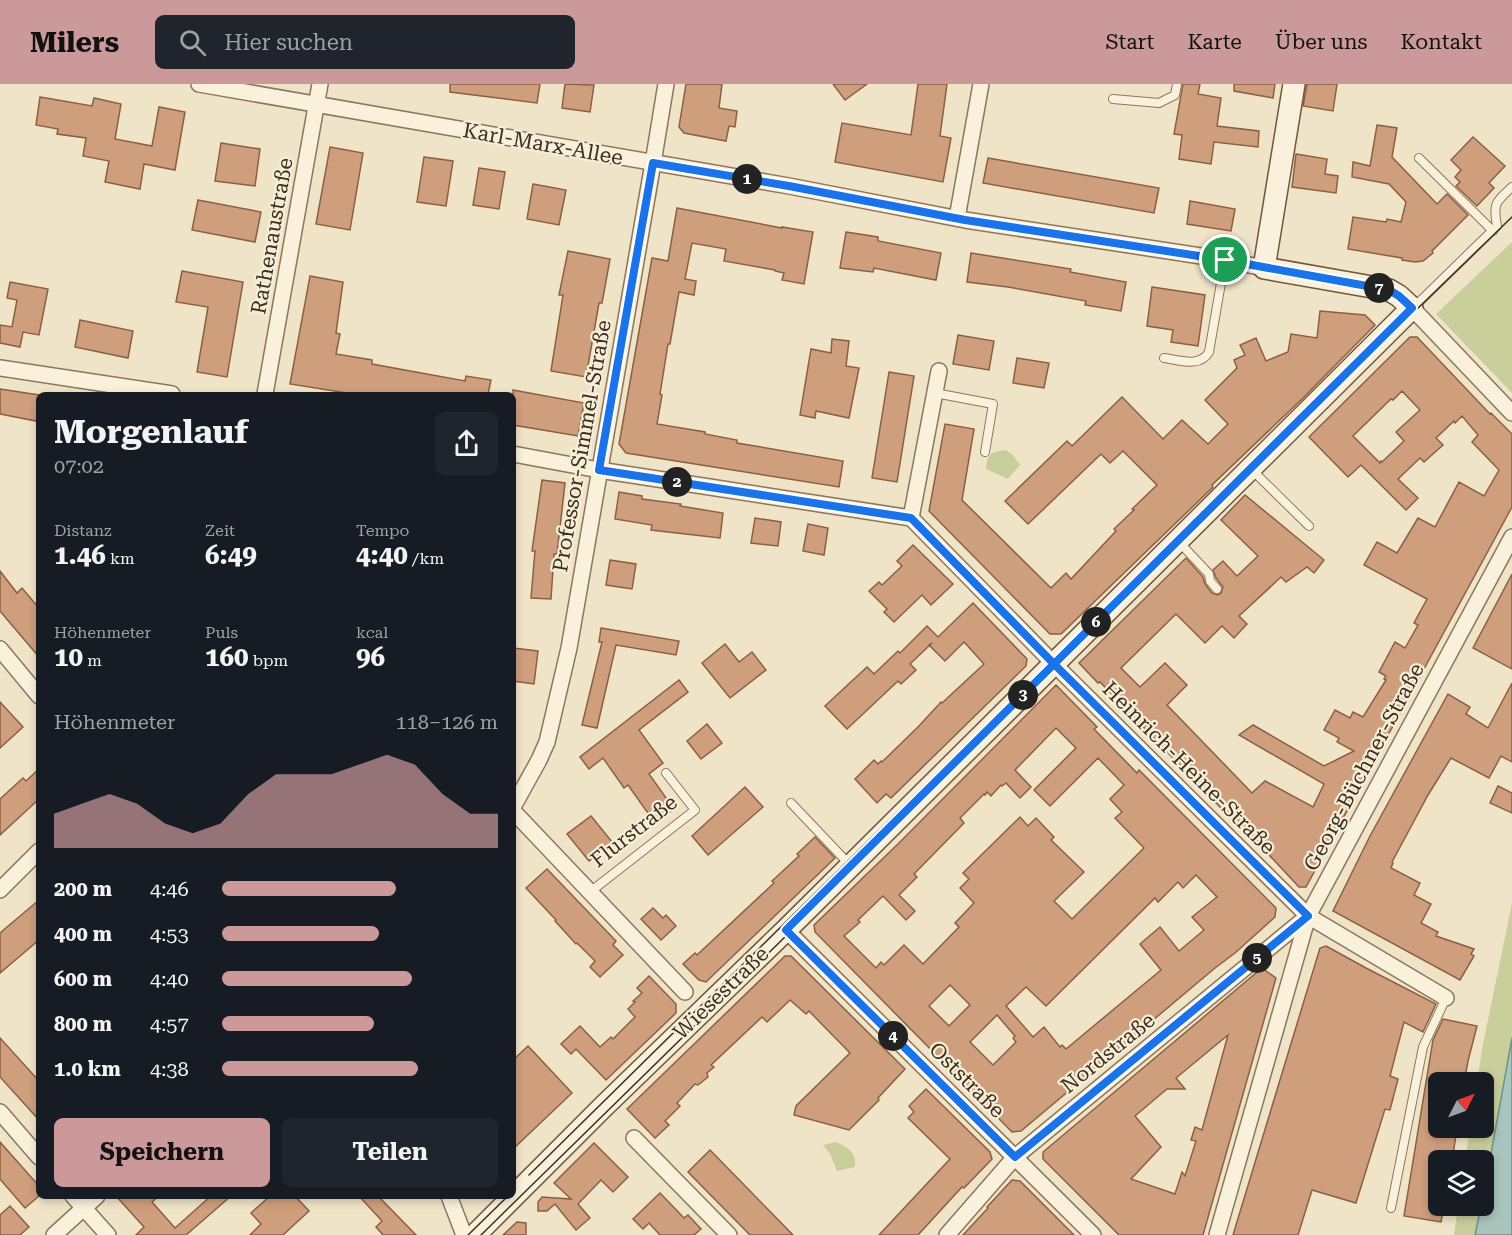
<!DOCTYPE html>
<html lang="de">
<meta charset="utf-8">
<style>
body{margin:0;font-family:"Roboto Serif",serif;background:#20242c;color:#f1f3f6;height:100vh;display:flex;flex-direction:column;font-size:22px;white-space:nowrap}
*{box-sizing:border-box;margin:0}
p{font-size:20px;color:#9ea1a6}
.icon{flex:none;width:33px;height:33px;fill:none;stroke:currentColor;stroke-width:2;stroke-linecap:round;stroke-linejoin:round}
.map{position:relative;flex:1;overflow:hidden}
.panel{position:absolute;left:36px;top:308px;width:480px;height:807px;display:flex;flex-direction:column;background:#171b24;border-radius:9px;box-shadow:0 3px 9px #0003}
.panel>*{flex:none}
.needle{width:39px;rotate:48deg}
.fabs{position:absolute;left:1428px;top:988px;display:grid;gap:12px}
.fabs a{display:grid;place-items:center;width:66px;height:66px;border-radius:9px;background:#171b24;box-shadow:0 3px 9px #0003;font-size:30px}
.pin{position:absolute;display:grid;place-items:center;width:51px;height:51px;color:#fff;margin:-26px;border:3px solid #fff;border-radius:50%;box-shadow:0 2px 6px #0007}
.km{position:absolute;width:30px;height:30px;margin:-15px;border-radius:50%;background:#222;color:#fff;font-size:16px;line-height:30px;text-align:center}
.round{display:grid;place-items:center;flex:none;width:63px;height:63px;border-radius:9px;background:#20242c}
.head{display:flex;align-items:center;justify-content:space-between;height:102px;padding:0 18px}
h1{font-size:33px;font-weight:700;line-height:45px}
.stats{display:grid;grid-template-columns:repeat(3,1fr);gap:9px;height:102px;padding:6px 18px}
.stats div{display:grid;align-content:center}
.stats b{font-size:26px;font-weight:700}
.stats small{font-size:16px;font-weight:400}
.stats p{font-size:16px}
.chart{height:168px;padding:12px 18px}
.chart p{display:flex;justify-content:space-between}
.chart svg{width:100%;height:108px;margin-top:6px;fill:#cc999b;opacity:.7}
.primary-button{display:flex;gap:12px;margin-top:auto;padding:12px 18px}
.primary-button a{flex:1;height:69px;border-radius:9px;background:#cc999b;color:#111;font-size:24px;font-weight:700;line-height:69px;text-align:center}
.primary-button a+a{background:#20242c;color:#f1f3f6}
ul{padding:0 18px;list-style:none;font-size:20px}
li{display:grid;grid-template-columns:96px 72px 1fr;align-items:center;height:45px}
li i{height:15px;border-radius:8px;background:#cc999b}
header{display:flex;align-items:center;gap:36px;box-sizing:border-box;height:84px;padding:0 30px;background:#cc999b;color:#111}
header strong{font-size:28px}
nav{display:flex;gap:33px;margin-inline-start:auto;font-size:21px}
.search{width:420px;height:54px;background:#20242c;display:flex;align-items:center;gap:15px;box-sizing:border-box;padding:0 21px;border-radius:9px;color:#9ea1a6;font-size:22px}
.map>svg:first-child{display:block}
.green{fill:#c9cf9b}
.water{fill:#a9c4bc;stroke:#6f938a;stroke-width:1.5}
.building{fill:#cf9f7d;stroke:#8d5f41;stroke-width:1.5;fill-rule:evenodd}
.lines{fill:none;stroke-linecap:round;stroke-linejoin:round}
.lane-casing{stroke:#8d765c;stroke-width:10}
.street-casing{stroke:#8d765c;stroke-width:18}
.secondary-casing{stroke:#6f573f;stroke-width:24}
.lane{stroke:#faf1dc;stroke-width:8}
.street{stroke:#faf1dc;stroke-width:15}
.secondary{stroke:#faf1dc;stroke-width:21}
.tram{stroke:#3d2e20;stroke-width:1.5}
.route-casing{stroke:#fff;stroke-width:12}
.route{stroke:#1a73e8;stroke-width:8}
.labels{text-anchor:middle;stroke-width:4.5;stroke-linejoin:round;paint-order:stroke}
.street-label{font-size:21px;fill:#3d2e20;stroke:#f7eed8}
</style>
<header>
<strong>Milers</strong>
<div class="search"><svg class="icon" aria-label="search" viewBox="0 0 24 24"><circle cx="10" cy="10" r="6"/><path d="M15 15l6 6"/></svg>Hier suchen</div>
<nav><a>Start</a><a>Karte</a><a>Über uns</a><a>Kontakt</a></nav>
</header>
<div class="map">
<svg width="1512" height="1151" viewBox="0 0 1512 1151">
<rect width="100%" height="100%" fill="#f0e4c8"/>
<!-- green -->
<g class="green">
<path d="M1512,158v151l-76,-79z"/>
<path d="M1006,366l7,5 7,10 -12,14 -22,-10c1,-16 5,-17 20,-19z"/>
<path d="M1512,819v135l-28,154v-31h-19l5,-33h14v-45h-7l5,-34z"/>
<path d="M836,1058c12,5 21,11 19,25l-18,4 -7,-17 -7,-9z"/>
<path d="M1458,1122h23l-6,29h-21z"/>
</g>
<!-- water -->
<path class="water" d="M1512,954v197h-37l6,-29h3v-14z"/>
<!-- building -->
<g class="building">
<path d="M450,0h90l-3,19 -87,-11z"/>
<path d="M565,0l29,1 -4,27 -28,-4z"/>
<path d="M686,0h36l-3,24 18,3 -2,16 -6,-1 -3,15 -42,-8 -5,-6z"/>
<path d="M833,0h34l-22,16z"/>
<path d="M918,0h29l-7,52 11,2 -8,44 -108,-20 7,-39 69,12z"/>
<path d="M1183,0h17l-2,10 23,4 -4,28 42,5 -1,16 -44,-5 -3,22 -32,-5 3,-24 -8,-1z"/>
<path d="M1234,0h41l-2,14 -39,-7z"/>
<path d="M1307,0h30l-4,27 -30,-5z"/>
<path d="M40,13l52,9 2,-8 27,6 -6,35 37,7 7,-39 26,5 -10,58 -31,-6 -4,25 -35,-7 4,-21 -26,-5 3,-18 -29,-4 1,-5 -22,-4z"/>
<path d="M1377,41l20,3 -5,29 45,47 10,-10 21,21 -36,36 1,2 -10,8 -8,1 -13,-2v-2l-54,-9 5,-32 33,5 1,-3 14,3 5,-20 -17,-18 -37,-7 1,-15 17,4z"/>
<path d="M1473,53l32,29 -16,17 5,5 -17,18 -21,-20 4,-4 -5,-5 6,-7 -10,-10z"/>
<path d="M221,59l39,6 -5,37 -40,-5z"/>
<path d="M330,63l33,6 -13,77 -34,-6z"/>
<path d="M1296,70l31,5 -2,15 13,2 -2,17 -44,-6z"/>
<path d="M424,73l29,4 -7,45 -29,-4z"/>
<path d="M988,74l171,30 -5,25 -171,-30z"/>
<path d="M479,84l26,4 -6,37 -26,-4z"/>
<path d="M533,100l33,6 -7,35 -32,-6z"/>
<path d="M198,116l63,12 -6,30 -63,-12z"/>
<path d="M1190,117l45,8 -4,22 -44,-7z"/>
<path d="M677,124l105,20v-1l31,5 -9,52 -22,-4 2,-7 -9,-2v-1l-51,-9 2,-12 -34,-6 -7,36 11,2 -2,14 -15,-3 -9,52h-2l-8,50 2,1 -5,29 48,8v2l32,6v3l106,18 -4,26 -213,-34 -7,-9 33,-186 16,3z"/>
<path d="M846,148l32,5v4l63,12 -5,27 -62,-12 -1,4 -33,-4z"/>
<path d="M568,167l42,8 -8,44h-3l-13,74 -35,-6 12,-76h-4z"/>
<path d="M971,169l100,16 -1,3 56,10 -5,29 -36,-6 1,-4 -78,-14 -41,-5z"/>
<path d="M182,187l61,11 -16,95 -30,-5 11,-65 -32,-5z"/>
<path d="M310,192l33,6 -7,51 4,1 -4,20 36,6v4l93,17 1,-5 25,4 -3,14h-135l-63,-10z"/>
<path d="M10,198l38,7 -9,46 -16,-3 -3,15 -20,-4v-18l12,2 5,-27 -10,-2z"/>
<path d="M1152,203l53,8 -7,51 -27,-4 2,-12 -26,-4z"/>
<path d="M1320,227l45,4 10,10 -72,73 -91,87 1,2 -152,147h-11l-121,-123 16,-87 29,5 -12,71 89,88 15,-15 5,6 45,-48 -2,-2 20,-19 -2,-1 25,-24 -34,-34 -13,12 -9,-9 -73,70 -23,-23 62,-60 5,5 50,-49 41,42 19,-19 26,24 20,-20 -23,-24 32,-32 -3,-8 11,-5 -5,-10 16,-7 10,23 22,-9 3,-18 26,4z"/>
<path d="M80,236l53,11 -5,27 -53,-11z"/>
<path d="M958,251l36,6 -5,29 -36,-6z"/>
<path d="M1410,253h7l73,77 1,-1 21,21v73l-132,243 -14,24h1l-61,113h-7l-55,-59 -2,2 -142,-148 -2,1 -19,-20 107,-105 17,19 2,7 7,9 6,2 3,-2 2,-6 -7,-9 -3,-8 10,-9 14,15 21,-20 -37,-36 24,-25 79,65 -10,13 -7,-6 -21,15 -5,-5 -42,39 8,8 -13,14 -12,-12 -17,17 -29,-29 -55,54 19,19 25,-24 22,22 -20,20 85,88 13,-12 48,26 11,-23 -85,-49 14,-10 71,41 30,-15 -17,-9 2,-4 -15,-8 11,-20 15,8 3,-6 10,5 23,-37 -2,-1 2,-3 -7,-4 16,-30 10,6 13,-23 -4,-2 13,-24 -63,-34 13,-23 20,11 21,-35 17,9 24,-45 25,14 15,-26 -27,-28 6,-7 -16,-19 -7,7 -1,-2 -18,17 7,7 -19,17 -4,-4 -22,21 20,19 -12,12 -45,-45 -13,12 -39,-40zM1402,307l18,19 -24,22 8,9 -22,21 -1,-1 -1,2 -27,-27 38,-37 2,1z"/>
<path d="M832,255l17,2 -3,25 13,2 -10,50 -33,-7 -1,7 -15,-3 11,-66 20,4z"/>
<path d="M1017,274l32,5 -5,25 -31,-5z"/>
<path d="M889,288l25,4 -17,106 -25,-4z"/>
<path d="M0,305l39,6v12l-3,14 -36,-7z"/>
<path d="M513,306l71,13 -6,33 -65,-11z"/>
<path d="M542,396l23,3 -8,71h-3l-3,45 -20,-1 4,-47h-3z"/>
<path d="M619,408l23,4v3l39,5 -1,2 43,7 -3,25 -69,-8 1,-5 -37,-6z"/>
<path d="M755,434l26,4 -3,24 -27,-3z"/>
<path d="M808,440l20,4 -4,27 -21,-4z"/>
<path d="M913,461l40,39 -22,21 -9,-10 -28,27 -10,-10 3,-3 -18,-18 10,-9 3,3 20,-19 -5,-5z"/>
<path d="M610,476l26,4 -4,25 -26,-4z"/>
<path d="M0,487l17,22 5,-5 17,20v49l-39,-46z"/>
<path d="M1512,490v95l-39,-21z"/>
<path d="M973,519l54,56 -1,7 -135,132 -5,-4 -9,9 -22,-24 19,-19 4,4 3,-3 1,1 36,-35 23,-25 1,1 42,-39 -20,-22 -19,19 -16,-16 3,-2 -22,21 6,6 -15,14 -3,-3 -51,48 -22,-23 42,-39 7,7 24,-23 2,2 27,-27 11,11z"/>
<path d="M601,544l78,13 -3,14 -60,-10 -19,83 -15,-3 20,-83h-3z"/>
<path d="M725,560l14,18 13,-10 14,18 -36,28 -28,-35z"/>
<path d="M513,564l25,3 -4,33 -21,-3z"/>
<path d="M679,596l9,12 -49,38 24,33 -14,11 25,35 -19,14 -27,-38 -4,3 -21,-30 -14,11 -9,-12z"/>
<path d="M1512,599v79l-11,-6 -12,22 -38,-20 -23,37 -36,67 1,1 -2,5 29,15 -6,12 17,9 -10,19 17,9 -2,4 38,13 -3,5 3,2 -14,24 -127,-69 37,-75 78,-142 22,13 -4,7 22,14z"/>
<path d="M1056,601l41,42 -3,2 43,44 2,-3 137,138 -1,9 -40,36 -20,15 -194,163 -9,1 -197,-200 -1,-7 85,-82zM1056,644l20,20 -42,42 16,16 48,-48 26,27 -14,14 12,13 -7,6 29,30 -72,71 -18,-18 30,-29 -33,-32 3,-3 -18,-19 -8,8 -8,-9 -57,56 6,6 -9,9 14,15 -19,20 4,4 -36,37 -19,-19 -20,20 -3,-3 -5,6 -32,-32 16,-14 -2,-2 25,-24 23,24 9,-9 -16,-16 18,-18 -3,-3 50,-51 -4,-5 24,-24 1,1 2,-3 4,4 10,-11 1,1 4,-3 14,15 11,-11 -16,-17zM1196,791l21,22 -25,20 12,13 -25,21 -19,-24 -20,17 21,26 -95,79 -4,-4 -2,2 -16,-20 -11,10 -27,-31 20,-19 20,19 109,-108 3,4 20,-20 5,6zM950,901l20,20 -21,21 -20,-20zM997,931l18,21 -2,2 3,4 -23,23 -23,-23z"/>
<path d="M0,618l23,25 -23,21z"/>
<path d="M707,640l15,19 -21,16 -14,-18z"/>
<path d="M39,685v30l-39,36v-36l23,-21 3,3z"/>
<path d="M1498,702l14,7v20l-22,-10z"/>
<path d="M745,703l18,20 -55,48 -16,-19z"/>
<path d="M591,732l22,27 -24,18 -22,-27z"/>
<path d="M815,753l20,21 -129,124 -7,-2 -16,-16 12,-11 2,2 77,-72 -2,-2 27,-25 -2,-2z"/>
<path d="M547,785l69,72 -3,4 10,10 -23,22 -10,-10 5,-6 -18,-18 -1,1 -21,-23 1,-1 -30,-32z"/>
<path d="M39,816v40l-39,33v-40z"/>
<path d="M653,824l10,10 3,-3 10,11 -15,14 -20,-21z"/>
<path d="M1326,862l40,22 70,36 -13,28 -19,-10 -14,54 8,3 -8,31 -5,-1 -29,94 -44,-13 -14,45h-65l87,-287z"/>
<path d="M785,872h6l114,113 -27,29 1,2 -30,30 -55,-15 2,-9 54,-53 -41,-42 -3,3 -16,-14 -23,22 -5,-5 -51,48 3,2 -7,6 1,4 -10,8 -3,-1 -18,19 3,3 -15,15 4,4 -14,13 -28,-29z"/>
<path d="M1262,884l14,10 -73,257h-84l-76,-76v-7zM1228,951l-26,95 -7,-3 -4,13 5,1 -11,35 -3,-4 -7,22 -44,-15 30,-32 -26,-31 32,-27h18l-9,-11z"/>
<path d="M649,892l27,28v9l-70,67 -30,-31 -5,5 -10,-10 19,-18 20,21 11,-10 2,2 22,-22 -7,-8 7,-7 -2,-1 9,-8 -5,-5z"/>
<path d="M1443,935l34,7 -9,35 -4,22h-26v45h19l-5,33h-14v45h6l-3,16 -37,-6 29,-176z"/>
<path d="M0,954l39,43v39l-39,-43z"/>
<path d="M528,962l44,47 -59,56v-89z"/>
<path d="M926,1005l64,63 2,7 -28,29 -2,-1 -44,48h-39l71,-76 -42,-41 6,-6 -5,-6z"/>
<path d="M0,1058l39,44v10l-14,12 -25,-29z"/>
<path d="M594,1059l34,34 -15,15 -12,-12 -23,24 12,14 -14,12 -21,-26 -8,7h-9v-9l4,-5 29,2 -17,-16z"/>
<path d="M710,1066l83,85h-43l-62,-63z"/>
<path d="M1012,1096l8,1 54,54h-111l25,-27 -1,-1z"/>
<path d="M660,1109l24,25 4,-3 13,14 -7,6h-34l-11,-12 -6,6 -10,-10z"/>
<path d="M116,1112h43l-7,6 23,26 36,-32h20l-45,39h-50l8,-8z"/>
<path d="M270,1112h25l14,15 -26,24h-33l11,-11 -10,-11z"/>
<path d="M359,1112h19l38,39h-33l-7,-8 6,-6z"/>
<path d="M10,1122l19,21 -9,8h-20v-20z"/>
<path d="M517,1138l9,1v12h-23z"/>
</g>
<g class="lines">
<!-- lane casing -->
<g class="lane-casing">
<g id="lane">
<path d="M1113,15l46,4 16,-8 2,-11"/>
<path d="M1419,74l74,73"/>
<path d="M1413,224l84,-82c-4,-23 -2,-23 15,-39"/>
<path d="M1164,274c15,2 36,10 45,-6l16,-92"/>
<path d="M935,309l58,11 -8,48"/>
<path d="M1252,386l57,56"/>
<path d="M1179,458l30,32 1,7 7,8"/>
<path d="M791,719l58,61"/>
<path d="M590,808l105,-82 -29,-37"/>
<path d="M1391,1124l32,-161 23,-49"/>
</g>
</g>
<!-- street casing -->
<g class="street-casing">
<g id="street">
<path d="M199,0l590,102 176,34 249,38 50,10"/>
<path d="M957,134l24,-134"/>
<path d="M1412,224l100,105"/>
<path d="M0,284l172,26"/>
<path d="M265,310l55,-310"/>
<path d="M513,370l86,16 312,48 143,146 254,252 138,82"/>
<path d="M911,434l28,-147"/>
<path d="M0,565l39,47"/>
<path d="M513,723l26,-47 8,-18 22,-94 84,-485 13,-79"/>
<path d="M513,727l172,181"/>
<path d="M0,806l39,-39"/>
<path d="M786,846l307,305"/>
<path d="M0,1028l39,45"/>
<path d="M634,1054l95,97"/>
<path d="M73,1112l35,39"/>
<path d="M449,1112l15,39"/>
<path d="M54,1151l43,-39"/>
<path d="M947,1151l68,-78 293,-241"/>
<path d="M1217,1151l91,-319 204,-379"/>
</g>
</g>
<!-- secondary casing -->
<g class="secondary-casing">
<path id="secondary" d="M475,1151l129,-129 182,-176 626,-622 -13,-12 -10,-6 -125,-22 30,-184"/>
</g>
<!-- lane -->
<use href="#lane" class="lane"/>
<!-- street -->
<use href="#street" class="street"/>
<!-- secondary -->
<use href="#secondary" class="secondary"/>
<!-- tram -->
<g class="tram">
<path d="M529,1091l541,-533"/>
<path d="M468,1151l40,-39"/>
<path d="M481,1151l308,-302 626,-622 97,-94"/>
</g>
</g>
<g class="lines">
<!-- route casing -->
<g class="route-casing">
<path id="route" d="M1225,176l-260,-40 -176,-34 -136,-23 -54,307 312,48 143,146 -268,266 229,227 293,-241 -254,-252 358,-356 -13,-12 -10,-6 -164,-30"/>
</g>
<!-- route -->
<use href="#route" class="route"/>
</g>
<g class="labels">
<!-- street labels -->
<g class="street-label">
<text transform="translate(543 60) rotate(10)" y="7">Karl-Marx-Allee</text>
<text transform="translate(272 152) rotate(-80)" y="7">Rathenaustraße</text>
<text transform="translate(582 362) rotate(-80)" y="7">Professor-Simmel-Straße</text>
<text transform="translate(1364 683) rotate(-62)" y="7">Georg-Büchner-Straße</text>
<text transform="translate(1189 684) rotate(45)" y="7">Heinrich-Heine-Straße</text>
<text transform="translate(634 747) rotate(-38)" y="7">Flurstraße</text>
<text transform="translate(721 909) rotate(-44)" y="7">Wiesestraße</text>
<text transform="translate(1108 969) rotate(-39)" y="7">Nordstraße</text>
<text transform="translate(967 996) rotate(45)" y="7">Oststraße</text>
</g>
</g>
</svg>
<div class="fabs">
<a><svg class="needle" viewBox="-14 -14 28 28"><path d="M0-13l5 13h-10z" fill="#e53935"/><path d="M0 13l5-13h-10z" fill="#9ea1a6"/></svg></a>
<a><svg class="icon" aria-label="layers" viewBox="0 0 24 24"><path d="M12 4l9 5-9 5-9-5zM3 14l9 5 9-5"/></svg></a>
</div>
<div class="pin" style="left:1225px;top:176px;background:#1e9e55"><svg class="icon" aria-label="arrive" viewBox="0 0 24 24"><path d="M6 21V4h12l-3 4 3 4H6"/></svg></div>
<b class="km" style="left:747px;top:95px">1</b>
<b class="km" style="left:677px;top:398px">2</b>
<b class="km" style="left:1023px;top:611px">3</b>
<b class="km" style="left:893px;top:952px">4</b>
<b class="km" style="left:1257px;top:874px">5</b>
<b class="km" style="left:1096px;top:538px">6</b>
<b class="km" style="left:1379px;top:204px">7</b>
<section class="panel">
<div class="head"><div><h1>Morgenlauf</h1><p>07:02</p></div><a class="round"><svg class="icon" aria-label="share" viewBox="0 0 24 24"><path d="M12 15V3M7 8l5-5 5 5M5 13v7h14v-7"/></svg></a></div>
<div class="stats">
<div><p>Distanz</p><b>1.46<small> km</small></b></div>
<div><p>Zeit</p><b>6:49</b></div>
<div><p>Tempo</p><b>4:40<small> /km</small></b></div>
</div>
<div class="stats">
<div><p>Höhenmeter</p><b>10<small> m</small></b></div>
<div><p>Puls</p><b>160<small> bpm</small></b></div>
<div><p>kcal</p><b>96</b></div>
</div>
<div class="chart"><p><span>Höhenmeter</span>118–126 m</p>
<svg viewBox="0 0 160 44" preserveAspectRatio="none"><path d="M0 44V30L10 26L20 22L30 26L40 34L50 38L60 34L70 22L80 14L90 14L100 14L110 10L120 6L130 10L140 22L150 30L160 30V44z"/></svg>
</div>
<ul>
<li><b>200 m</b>4:46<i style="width:63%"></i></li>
<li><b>400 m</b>4:53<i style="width:57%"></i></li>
<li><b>600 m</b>4:40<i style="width:69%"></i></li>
<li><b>800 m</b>4:57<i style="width:55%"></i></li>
<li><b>1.0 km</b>4:38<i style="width:71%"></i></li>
</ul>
<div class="primary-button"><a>Speichern</a><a>Teilen</a></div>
</section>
</div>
